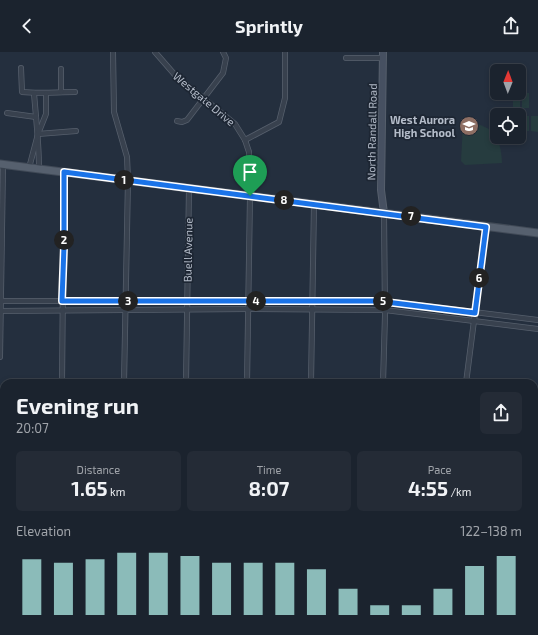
<!DOCTYPE html>
<meta charset="utf-8">
<style>
body{margin:0;font-family:"Exo 2",sans-serif;background:#242b36;color:#f1f3f6;height:100vh;display:flex;flex-direction:column;font-size:15px;white-space:nowrap}
*{box-sizing:border-box;margin:0}
p{font-size:13px;color:#a0a4aa}
.icon{flex:none;width:22px;height:22px;fill:none;stroke:currentColor;stroke-width:2;stroke-linecap:round;stroke-linejoin:round}
.map{position:relative;flex:1;overflow:hidden}
.sheet{position:absolute;left:0px;top:327px;width:538px;height:256px;display:flex;flex-direction:column;background:#1b232e;border-radius:12px 12px 0 0;box-shadow:0 2px 6px #0003,0 0 0 1px #39404a}
.sheet>*{flex:none}
.needle{width:26px;rotate:1deg}
.buttons{position:absolute;left:490px;top:12px;display:grid;gap:8px}
.buttons a{display:grid;place-items:center;width:36px;height:36px;border-radius:6px;background:#1b232e;box-shadow:0 2px 6px #0003,0 0 0 1px #39404a;font-size:20px}
.pin{position:absolute;display:grid;place-items:center;width:34px;height:34px;color:#fff;margin:-41px -17px;border-radius:50% 50% 50% 0;rotate:-45deg;box-shadow:0 0 4px #0007}
.pin .icon{rotate:45deg}
.km{position:absolute;width:20px;height:20px;margin:-10px;border-radius:50%;background:#222;color:#fff;font-size:11px;line-height:20px;text-align:center}
.round{display:grid;place-items:center;flex:none;width:42px;height:42px;border-radius:6px;background:#242b36}
.headline{display:flex;align-items:center;justify-content:space-between;height:68px;padding:0 16px}
h1{font-size:22px;font-weight:700;line-height:30px}
.stats{display:grid;grid-template-columns:repeat(3,1fr);gap:6px;height:68px;padding:4px 16px}
.stats div{display:grid;align-content:center;border-radius:6px;background:#242b36;text-align:center}
.stats b{font-size:20px;font-weight:700}
.stats small{font-size:11px;font-weight:400}
.stats p{font-size:11px}
.chart{height:112px;padding:8px 16px}
.chart p{display:flex;justify-content:space-between}
.chart svg{width:100%;height:72px;margin-top:4px;stroke:#8bbbb9;stroke-width:6}
header{display:flex;justify-content:space-between;align-items:center;height:52px;padding:0 16px;background:#1b232e;font-size:18px;font-weight:700}
.map>svg:first-child{display:block}
.grass{fill:#263c3f}
.lines{fill:none;stroke-linecap:round;stroke-linejoin:round}
.street-casing{stroke:#565f6c;stroke-width:6}
.secondary-casing{stroke:#565f6c;stroke-width:8}
.primary-casing{stroke:#414a57;stroke-width:9}
.street{stroke:#38414e;stroke-width:4.5}
.secondary{stroke:#465061;stroke-width:6}
.primary{stroke:#56606e;stroke-width:7}
.route-casing{stroke:#fff;stroke-width:8}
.route{stroke:#1a73e8;stroke-width:5}
.labels{text-anchor:middle;stroke-width:3.5;stroke-linejoin:round;paint-order:stroke}
.street-label{font-size:11px;fill:#b4bcc9;stroke:#1d2633}
.poi-label{font-size:11px;font-weight:bold;fill:#b4bcc9;stroke:#1d2633;text-anchor:end}
</style>
<header><svg class="icon" aria-label="back" viewBox="0 0 24 24"><path d="M15 5l-7 7 7 7"/></svg>Sprintly<svg class="icon" aria-label="share" viewBox="0 0 24 24"><path d="M12 15V3M7 8l5-5 5 5M5 13v7h14v-7"/></svg></header>
<div class="map">
<svg width="538" height="583" viewBox="0 0 538 583">
<rect width="100%" height="100%" fill="#242f3e"/>
<!-- grass -->
<g class="grass">
<rect x="513" y="41" width="7" height="15"/>
<rect x="522" y="41" width="7" height="15"/>
<rect x="522" y="64" width="7" height="15"/>
<path d="M531,64h7v16l-7,-1z"/>
<path d="M463,71c28,0 38,12 39,40l-37,2 -4,-4z"/>
</g>
<g class="lines">
<!-- street casing -->
<g class="street-casing">
<g id="street">
<path d="M113,0l1,60 13,45 1,23 -4,203"/>
<path d="M155,0l20,23 60,49 10,16 4,12 1,44 -3,187"/>
<path d="M346,6h37"/>
<path d="M21,16l1,24c18,2 35,0 53,0"/>
<path d="M61,40v-23"/>
<path d="M34,41c2,26 5,50 5,76"/>
<path d="M7,61l29,4"/>
<path d="M177,69l5,1 5,-2 36,-47 3,-15 -3,-6"/>
<path d="M38,82l38,-3"/>
<path d="M245,88l34,-18 6,-24v-46"/>
<path d="M29,116l9,-34 8,-20v-20"/>
<path d="M0,249h385l153,19"/>
<path d="M0,259l249,-2 136,1 153,19"/>
<path d="M0,305l3,-192"/>
<path d="M62,331l2,-211"/>
<path d="M186,331l3,-195"/>
<path d="M311,331l3,-179"/>
<path d="M383,331l2,-68 -1,-102"/>
<path d="M466,331l20,-156"/>
<path d="M0,337h4"/>
<path d="M534,385l4,-30"/>
<path d="M534,443h4"/>
<path d="M534,553h4"/>
<path d="M0,555h4"/>
<path d="M59,583v-4"/>
<path d="M122,583v-4"/>
<path d="M184,583v-4"/>
<path d="M245,583v-4"/>
<path d="M308,583v-4"/>
<path d="M381,583v-4"/>
<path d="M451,583v-4"/>
<path d="M524,583v-4"/>
</g>
</g>
<!-- secondary casing -->
<g class="secondary-casing">
<path id="secondary" d="M383,0l-2,138 3,23"/>
</g>
<!-- primary casing -->
<g class="primary-casing">
<path id="primary" d="M0,112l538,69"/>
</g>
<!-- street -->
<use href="#street" class="street"/>
<!-- secondary -->
<use href="#secondary" class="secondary"/>
<!-- primary -->
<use href="#primary" class="primary"/>
</g>
<g class="lines">
<!-- route casing -->
<g class="route-casing">
<path id="route" d="M64,120l422,55 -11,86 -97,-12h-316l2,-55z"/>
</g>
<!-- route -->
<use href="#route" class="route"/>
</g>
<!-- icons -->
<defs>
<g id="school-disc" transform="scale(1)"><circle r="9.5" fill="#8d6e63" stroke="#1d2633"/><path d="M0-5L7-2L0 1L-7-2ZM-4 1L0 2.5L4 1V4Q0 6-4 4Z" fill="#fff"/></g>
</defs>
<g fill-rule="evenodd">
<use href="#school-disc" x="469" y="74"/>
</g>
<g class="labels">
<!-- street labels -->
<g class="street-label">
<text transform="translate(204 47) rotate(40)" y="4">Westgate Drive</text>
<text transform="translate(372 80) rotate(-89)" y="4">North Randall Road</text>
<text transform="translate(188 198) rotate(-89)" y="4">Buell Avenue</text>
</g>
<!-- poi labels -->
<g class="poi-label">
<text x="455" y="72">West Aurora<tspan x="455" dy="13">High School</tspan></text>
</g>
</g>
</svg>
<div class="buttons">
<a><svg class="needle" viewBox="-14 -14 28 28"><path d="M0-13l5 13h-10z" fill="#e53935"/><path d="M0 13l5-13h-10z" fill="#a0a4aa"/></svg></a>
<a><svg class="icon" aria-label="locate" viewBox="0 0 24 24"><circle cx="12" cy="12" r="6"/><path d="M12 2v4M12 18v4M2 12h4M18 12h4"/></svg></a>
</div>
<div class="pin" style="left:250px;top:144px;background:#1e9e55"><svg class="icon" aria-label="arrive" viewBox="0 0 24 24"><path d="M6 21V4h12l-3 4 3 4H6"/></svg></div>
<b class="km" style="left:124px;top:128px">1</b>
<b class="km" style="left:64px;top:188px">2</b>
<b class="km" style="left:128px;top:249px">3</b>
<b class="km" style="left:256px;top:249px">4</b>
<b class="km" style="left:383px;top:249px">5</b>
<b class="km" style="left:479px;top:226px">6</b>
<b class="km" style="left:411px;top:164px">7</b>
<b class="km" style="left:284px;top:148px">8</b>
<section class="sheet">
<div class="headline"><div><h1>Evening run</h1><p>20:07</p></div><a class="round"><svg class="icon" aria-label="share" viewBox="0 0 24 24"><path d="M12 15V3M7 8l5-5 5 5M5 13v7h14v-7"/></svg></a></div>
<div class="stats">
<div><p>Distance</p><b>1.65<small> km</small></b></div>
<div><p>Time</p><b>8:07</b></div>
<div><p>Pace</p><b>4:55<small> /km</small></b></div>
</div>
<div class="chart"><p><span>Elevation</span>122–138 m</p>
<svg viewBox="0 0 160 44" preserveAspectRatio="none"><path d="M5 44V10M15 44V12M25 44V10M35 44V6M45 44V6M55 44V8M65 44V12M75 44V12M85 44V12M95 44V16M105 44V28M115 44V38M125 44V38M135 44V28M145 44V14M155 44V8"/></svg>
</div>
</section>
</div>
